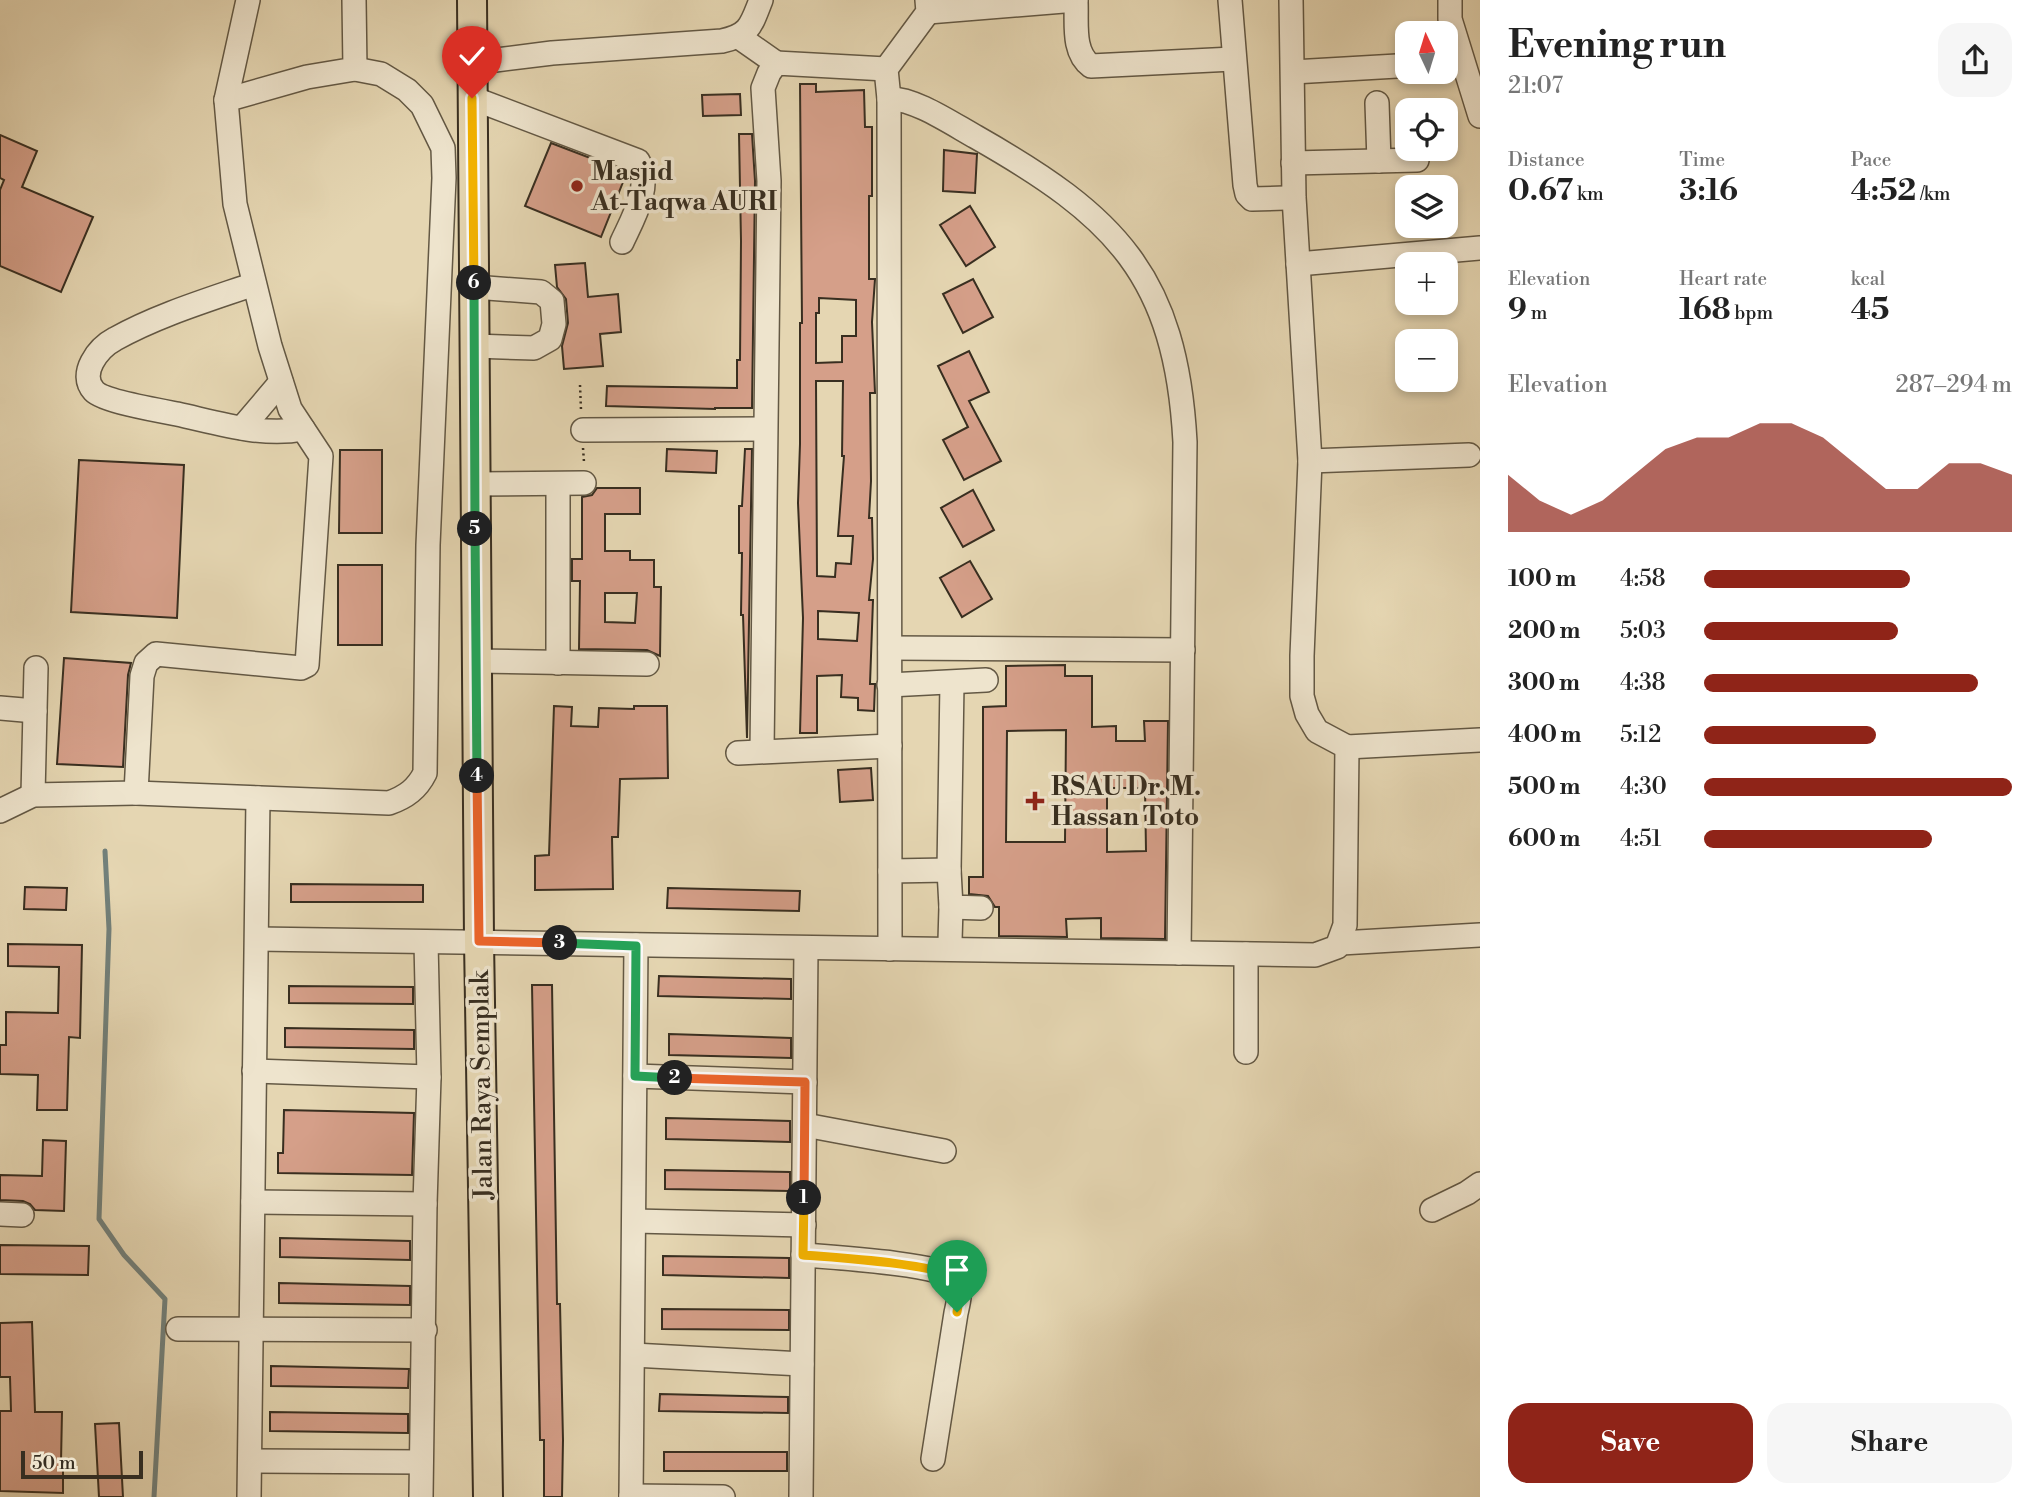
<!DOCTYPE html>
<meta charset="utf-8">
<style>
body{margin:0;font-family:"Libre Bodoni",serif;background:#f6f6f6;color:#222;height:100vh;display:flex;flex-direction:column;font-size:26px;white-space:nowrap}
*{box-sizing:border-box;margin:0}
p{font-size:23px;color:#767676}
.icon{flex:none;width:38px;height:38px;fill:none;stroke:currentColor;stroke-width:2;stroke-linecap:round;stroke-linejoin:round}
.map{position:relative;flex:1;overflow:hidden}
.sheet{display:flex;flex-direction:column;background:#fff;width:560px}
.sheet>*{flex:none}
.needle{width:46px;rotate:356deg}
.fabs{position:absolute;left:1395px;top:21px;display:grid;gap:14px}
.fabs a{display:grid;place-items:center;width:63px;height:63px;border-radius:14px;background:#fff;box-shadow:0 4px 10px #0003;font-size:35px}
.scale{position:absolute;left:21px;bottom:18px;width:122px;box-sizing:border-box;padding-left:7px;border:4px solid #382e20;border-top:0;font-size:19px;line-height:24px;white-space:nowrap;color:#382e20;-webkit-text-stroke:5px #eee4cd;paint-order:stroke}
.pin{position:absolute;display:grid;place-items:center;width:60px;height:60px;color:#fff;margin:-72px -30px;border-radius:50% 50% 50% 0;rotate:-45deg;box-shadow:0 0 7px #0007}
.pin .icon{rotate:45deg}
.km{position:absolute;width:35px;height:35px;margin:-18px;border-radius:50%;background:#222;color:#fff;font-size:19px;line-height:35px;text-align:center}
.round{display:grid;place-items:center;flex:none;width:74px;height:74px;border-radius:21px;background:#f6f6f6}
.overview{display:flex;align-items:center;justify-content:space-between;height:119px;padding:0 28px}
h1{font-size:38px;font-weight:700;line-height:52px}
.figures{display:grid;grid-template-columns:repeat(3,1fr);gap:10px;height:119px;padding:7px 28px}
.figures div{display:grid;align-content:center}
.figures b{font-size:30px;font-weight:700}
.figures small{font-size:19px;font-weight:400}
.figures p{font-size:19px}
.chart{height:196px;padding:14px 28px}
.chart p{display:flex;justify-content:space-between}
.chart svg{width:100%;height:126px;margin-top:7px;fill:#8f2418;opacity:.7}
.primary-button{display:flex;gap:14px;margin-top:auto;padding:14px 28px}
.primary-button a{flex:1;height:80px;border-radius:21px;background:#8f2418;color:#fff;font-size:28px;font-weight:700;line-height:80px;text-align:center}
.primary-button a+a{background:#f6f6f6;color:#222}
ul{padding:0 28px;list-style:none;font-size:23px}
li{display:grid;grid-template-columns:112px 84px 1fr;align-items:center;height:52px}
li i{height:18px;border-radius:9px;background:#8f2418}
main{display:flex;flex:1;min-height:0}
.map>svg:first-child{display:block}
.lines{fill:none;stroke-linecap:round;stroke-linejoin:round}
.stream{stroke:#72807a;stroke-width:5}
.building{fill:#d59f89;stroke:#382e20;stroke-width:2;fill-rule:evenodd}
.minor-casing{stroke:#635844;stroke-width:26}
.major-casing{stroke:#382e20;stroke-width:32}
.path{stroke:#382e20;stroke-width:2.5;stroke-dasharray:2 3.5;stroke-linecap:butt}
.minor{stroke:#eee4cd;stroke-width:23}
.major{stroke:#e5d6b2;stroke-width:28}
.split-1-casing{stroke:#fff;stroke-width:14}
.split-2-casing{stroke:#fff;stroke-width:14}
.split-3-casing{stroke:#fff;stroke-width:14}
.split-4-casing{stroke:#fff;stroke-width:14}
.split-5-casing{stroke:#fff;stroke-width:14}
.split-6-casing{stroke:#fff;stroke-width:14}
.split-7-casing{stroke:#fff;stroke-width:14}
.split-1{stroke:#f5b400;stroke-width:9}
.split-2{stroke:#f0652b;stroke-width:9}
.split-3{stroke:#22a559;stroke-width:9}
.split-4{stroke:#f0652b;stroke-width:9}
.split-5{stroke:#22a559;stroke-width:9}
.split-6{stroke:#22a559;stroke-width:9}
.split-7{stroke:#f5b400;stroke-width:9}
.poi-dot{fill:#8f2418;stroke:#eee4cd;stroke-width:2.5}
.labels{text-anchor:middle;stroke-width:7;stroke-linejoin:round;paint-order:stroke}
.poi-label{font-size:26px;font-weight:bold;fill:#382e20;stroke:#eee4cd;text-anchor:start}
.street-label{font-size:26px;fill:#382e20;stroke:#eee4cd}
</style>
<main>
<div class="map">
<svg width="1480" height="1497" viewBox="0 0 1480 1497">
<rect width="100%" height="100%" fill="#e5d6b2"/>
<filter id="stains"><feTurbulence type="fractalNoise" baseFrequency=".00286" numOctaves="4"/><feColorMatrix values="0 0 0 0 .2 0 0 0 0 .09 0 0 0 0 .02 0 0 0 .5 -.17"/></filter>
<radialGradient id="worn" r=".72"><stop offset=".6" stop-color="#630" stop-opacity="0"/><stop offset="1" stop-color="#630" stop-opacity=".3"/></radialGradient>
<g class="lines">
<!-- stream -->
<path class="stream" d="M105,851l4,78 -10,290 25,36 41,44 -11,198"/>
</g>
<!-- building -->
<g class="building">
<path d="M800,84h16v8l48,-2 1,37h7v69h-3v83h6l-3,43 3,71h-5l1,88 -2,37h3l1,41 -4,41h4l-3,84h5l-1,27 -16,-1v-12l-17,-1 1,-22 -25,1v57h-17l3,-115 -5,-115 2,-59v-121h2zM819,298l37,2v36h-14v26l-26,1v-50h3zM816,381h27l-1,75h2l-6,80h15l-2,28 -15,-1 -1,14 -18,-1zM818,611l41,2 -2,28 -39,-2z"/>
<path d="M740,94l1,21 -38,1 -1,-21z"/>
<path d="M739,134h13l3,47 -3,227h-37v1l-109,-3 1,-20 130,2v-28h3l1,-119z"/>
<path d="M0,135l37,16 -15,36 71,30 -32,75 -61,-26v-76l4,-10 -4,-2z"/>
<path d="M551,143l76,29 -26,65 -76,-31z"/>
<path d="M944,150l33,4 -2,39 -32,-2z"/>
<path d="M970,206l25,41 -29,19 -26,-41z"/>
<path d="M585,263l3,34 30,-3 3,38 -21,2 3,32 -39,3 -2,-23 6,-23 -2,-24 -9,-12 -2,-22z"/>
<path d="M973,279l20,38 -30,16 -20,-39z"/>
<path d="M969,351l20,41 -20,9 32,60 -37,19 -21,-40 25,-13 -30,-61z"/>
<path d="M667,449l50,2 -1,22 -50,-2z"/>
<path d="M745,449h7l-5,289 -4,-123h-2l1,-62h-3v-47h3z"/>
<path d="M340,450h42v83h-43z"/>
<path d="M79,460l105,5 -7,153 -106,-6z"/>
<path d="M597,488h43v26h-35v37h25v9h24v27h7l-1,69 -13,-6 -68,-1 1,-68h-8v-22h10v-62l10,-2zM605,593h32l-2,30 -30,-1z"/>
<path d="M973,490l21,40 -31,17 -22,-39z"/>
<path d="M970,561l22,38 -30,18 -22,-39z"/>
<rect x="338" y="565" width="44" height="80"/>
<path d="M64,658l67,5 -3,12 -5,92 -66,-3z"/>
<path d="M1065,665v11h27v51l24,-1v15h29l-1,-20h24l-3,218 -64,-1v-20l-35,1 1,18 -68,-1v-29h-4l-7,-11 -19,-2v-17h14v-170l23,-1v-40zM1066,730l-1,112h-59l1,-111zM1107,788h38l1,63 -39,1z"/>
<path d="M554,706l18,1 -1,19 27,1 1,-19 35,1v-3h33l1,72 -48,1 -2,58h-6l1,52 -78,1v-34l14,-1z"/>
<path d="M871,768l2,32 -33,2 -2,-32z"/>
<path d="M291,884l132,1v17h-132z"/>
<path d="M25,887l42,1 -1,22 -42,-1z"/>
<path d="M668,888l132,3 -1,20 -132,-3z"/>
<path d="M8,944l74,1 -2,93 -11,-1 -2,73h-30l1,-35 -38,-1v-29h6v-33l52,1 1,-46 -51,-1z"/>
<path d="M659,976l132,3v20l-133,-3z"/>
<path d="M532,985h20l5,319h3l3,136 -1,57h-18v-57h-4z"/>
<path d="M289,986l124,1v17l-124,-1z"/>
<path d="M285,1028l129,2v19l-129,-2z"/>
<path d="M669,1034l122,4v20l-122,-3z"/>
<path d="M284,1110l130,3 -2,62 -134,-2v-20h5z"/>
<path d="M666,1118l124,3v21l-124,-3z"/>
<path d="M43,1140l23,1 -2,70 -29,-1 -5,-6 -7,-3 -23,-1v-25l42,1z"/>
<path d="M665,1170l125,2v19l-125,-2z"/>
<path d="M280,1238l130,3v19l-130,-3z"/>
<path d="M0,1245l89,1 -1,29 -88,-1z"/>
<path d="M663,1256l126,2v20l-126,-3z"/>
<path d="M279,1283l131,3v19l-131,-2z"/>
<path d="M662,1309l127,1v20l-127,-1z"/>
<path d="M32,1322l3,90h27l-1,50h2v31l-63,-2v-80h11l-1,-34h-10v-54z"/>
<path d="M271,1366l138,3 -1,19 -137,-2z"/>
<path d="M660,1394l128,3v16l-129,-2z"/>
<path d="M270,1412l138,2v19l-138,-2z"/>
<path d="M119,1423l4,74h-24l-4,-73z"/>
<rect x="664" y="1452" width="123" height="19"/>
</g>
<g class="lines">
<!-- minor casing -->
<g class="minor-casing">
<g id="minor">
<path d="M1230,0l15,185 2,9 5,5 33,-1"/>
<path d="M1450,0v19l30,97"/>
<path d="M1076,2c1,21 -4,50 15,64l142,-7"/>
<path d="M928,12l148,-12"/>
<path d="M739,37l37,26"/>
<path d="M472,63l80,-10 170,-12c28,-6 29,-16 39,-41"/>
<path d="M1293,72l104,-6"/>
<path d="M472,98l166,63c15,24 -6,59 -16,81"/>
<path d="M889,99c24,-2 65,26 87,38 139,79 200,138 209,305l-6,511"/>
<path d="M226,100l22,-100"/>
<path d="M1377,103l2,58"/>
<path d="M1293,163l124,-3"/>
<path d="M1298,264l182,-16"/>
<path d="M254,284c-46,16 -96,31 -139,55 -17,9 -37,35 -21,52 9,10 67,20 83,23 41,9 85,23 126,15"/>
<path d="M474,287l67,5 11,9 2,23 -4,15 -16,9 -60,-2"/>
<path d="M242,428l39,-46"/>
<path d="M583,430l182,-1"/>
<path d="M1310,461l159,-6"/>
<path d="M475,484l109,-1"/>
<path d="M558,484v179"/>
<path d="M890,648l293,2"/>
<path d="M476,661l171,3"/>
<path d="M889,685l97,-5"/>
<path d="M0,708l35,3"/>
<path d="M1347,747l133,-7"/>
<path d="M762,751l7,-570 -6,-93 6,-15 7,-10 110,6"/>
<path d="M738,753l152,-7"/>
<path d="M136,793l253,10c17,-6 28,-14 36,-30l3,-228 16,-367 -1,-30 -21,-43 -15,-15 -26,-16 -26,-5"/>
<path d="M33,795l3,-127"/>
<path d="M0,811l33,-16 103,-2 6,-117 4,-13 10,-9 145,14 6,-3 14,-209 -31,-47 -20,-63 -35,-142 -9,-104 81,-23 48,-8 -1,-69"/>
<path d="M949,870l3,-187"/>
<path d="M890,871l59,-1 2,37 30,1"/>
<path d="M257,939l1058,16 22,-8 8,-22 2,-178 -30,-16 -10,-17 -5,-18v-40l8,-195 -16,-264 -3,-197"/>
<path d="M950,941l1,-34"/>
<path d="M1341,943l139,-8"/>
<path d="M890,949l-1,-850 -3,-30 42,-57 -1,-12"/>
<path d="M1246,1052v-98"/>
<path d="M254,1071l175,6"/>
<path d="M635,1076l170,6"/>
<path d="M805,1125l139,26"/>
<path d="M253,1202l172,2"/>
<path d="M1432,1210l35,-17 13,-9"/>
<path d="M0,1214l22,1"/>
<path d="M634,1221l170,4"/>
<path d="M803,1255c24,2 144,9 154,25 5,9 1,24 -1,33l-23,146"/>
<path d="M178,1329l247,1"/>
<path d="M633,1355l169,9"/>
<path d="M250,1461l171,1"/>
<path d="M631,1496l92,1"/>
<path d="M249,1497l9,-699"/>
<path d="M421,1497l4,-293 4,-127 -3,-135"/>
<path d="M631,1497l5,-552"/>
<path d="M801,1497l5,-549"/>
</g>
</g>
<!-- major casing -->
<g class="major-casing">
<path id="major" d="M472,0l7,941 9,556"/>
</g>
<!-- path -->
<g class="path">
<path d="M580,385l1,25"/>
<path d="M583,448l1,14"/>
</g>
<!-- minor -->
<use href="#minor" class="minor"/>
<!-- major -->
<use href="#major" class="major"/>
</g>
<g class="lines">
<!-- split-1 casing -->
<g class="split-1-casing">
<path id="split-1" d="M804,1198l-1,57c24,2 144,9 154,25 5,9 1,24 0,32"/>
</g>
<!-- split-2 casing -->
<g class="split-2-casing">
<path id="split-2" d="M675,1078l130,4 -1,116"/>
</g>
<!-- split-3 casing -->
<g class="split-3-casing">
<path id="split-3" d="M560,943l76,3 -1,130 40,2"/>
</g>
<!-- split-4 casing -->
<g class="split-4-casing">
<path id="split-4" d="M477,776l2,165 81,2"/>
</g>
<!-- split-5 casing -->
<g class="split-5-casing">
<path id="split-5" d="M475,529l2,247"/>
</g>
<!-- split-6 casing -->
<g class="split-6-casing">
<path id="split-6" d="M474,283l1,246"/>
</g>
<!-- split-7 casing -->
<g class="split-7-casing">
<path id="split-7" d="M472,98l2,185"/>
</g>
<!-- split-1 -->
<use href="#split-1" class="split-1"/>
<!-- split-2 -->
<use href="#split-2" class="split-2"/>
<!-- split-3 -->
<use href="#split-3" class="split-3"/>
<!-- split-4 -->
<use href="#split-4" class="split-4"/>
<!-- split-5 -->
<use href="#split-5" class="split-5"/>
<!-- split-6 -->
<use href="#split-6" class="split-6"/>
<!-- split-7 -->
<use href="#split-7" class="split-7"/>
</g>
<!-- markers -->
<g class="poi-dot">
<circle cx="577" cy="186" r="7"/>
<path d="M1031.5 790.5h7v7h7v7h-7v7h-7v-7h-7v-7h7z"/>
</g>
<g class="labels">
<!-- poi labels -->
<g class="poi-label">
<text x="591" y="180">Masjid<tspan x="591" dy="30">At-Taqwa AURI</tspan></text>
<text x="1051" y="795">RSAU Dr. M.<tspan x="1051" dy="30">Hassan Toto</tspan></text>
</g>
<!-- street labels -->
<g class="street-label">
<text transform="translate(481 1085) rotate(-91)" y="9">Jalan Raya Semplak</text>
</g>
</g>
<rect width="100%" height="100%" filter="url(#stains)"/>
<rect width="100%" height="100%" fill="url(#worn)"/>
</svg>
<div class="fabs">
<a><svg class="needle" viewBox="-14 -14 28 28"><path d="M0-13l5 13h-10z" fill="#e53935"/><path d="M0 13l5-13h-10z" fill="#767676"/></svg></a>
<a><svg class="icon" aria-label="locate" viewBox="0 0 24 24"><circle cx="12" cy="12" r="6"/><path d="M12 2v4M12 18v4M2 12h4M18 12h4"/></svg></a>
<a><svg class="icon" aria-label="layers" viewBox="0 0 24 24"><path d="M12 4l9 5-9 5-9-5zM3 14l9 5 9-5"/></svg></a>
<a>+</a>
<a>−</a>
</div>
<div class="scale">50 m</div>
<div class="pin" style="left:957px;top:1312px;background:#1e9e55"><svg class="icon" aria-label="arrive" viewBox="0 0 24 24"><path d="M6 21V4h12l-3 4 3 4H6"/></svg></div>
<div class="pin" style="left:472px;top:98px;background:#d93025"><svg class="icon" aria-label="check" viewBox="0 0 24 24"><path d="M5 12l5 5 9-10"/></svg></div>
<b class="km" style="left:804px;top:1198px">1</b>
<b class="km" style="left:675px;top:1078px">2</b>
<b class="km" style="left:560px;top:943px">3</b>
<b class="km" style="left:477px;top:776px">4</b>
<b class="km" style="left:475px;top:529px">5</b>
<b class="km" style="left:474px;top:283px">6</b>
</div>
<section class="sheet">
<div class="overview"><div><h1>Evening run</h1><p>21:07</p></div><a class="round"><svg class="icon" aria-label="share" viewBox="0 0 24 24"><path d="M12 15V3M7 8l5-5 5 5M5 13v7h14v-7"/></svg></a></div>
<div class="figures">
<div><p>Distance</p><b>0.67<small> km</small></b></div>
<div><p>Time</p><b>3:16</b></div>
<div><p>Pace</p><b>4:52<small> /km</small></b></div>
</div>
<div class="figures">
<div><p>Elevation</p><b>9<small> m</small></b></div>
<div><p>Heart rate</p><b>168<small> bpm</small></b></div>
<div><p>kcal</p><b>45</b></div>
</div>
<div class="chart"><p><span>Elevation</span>287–294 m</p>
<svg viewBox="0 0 160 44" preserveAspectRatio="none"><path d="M0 44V24L10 33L20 38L30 33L40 24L50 15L60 11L70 11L80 6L90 6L100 11L110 20L120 29L130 29L140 20L150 20L160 24V44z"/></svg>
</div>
<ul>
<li><b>100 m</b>4:58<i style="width:67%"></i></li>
<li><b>200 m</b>5:03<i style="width:63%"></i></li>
<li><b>300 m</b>4:38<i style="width:89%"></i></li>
<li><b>400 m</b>5:12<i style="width:56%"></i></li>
<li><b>500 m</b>4:30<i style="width:100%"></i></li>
<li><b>600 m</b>4:51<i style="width:74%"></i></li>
</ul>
<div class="primary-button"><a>Save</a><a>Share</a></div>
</section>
</main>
